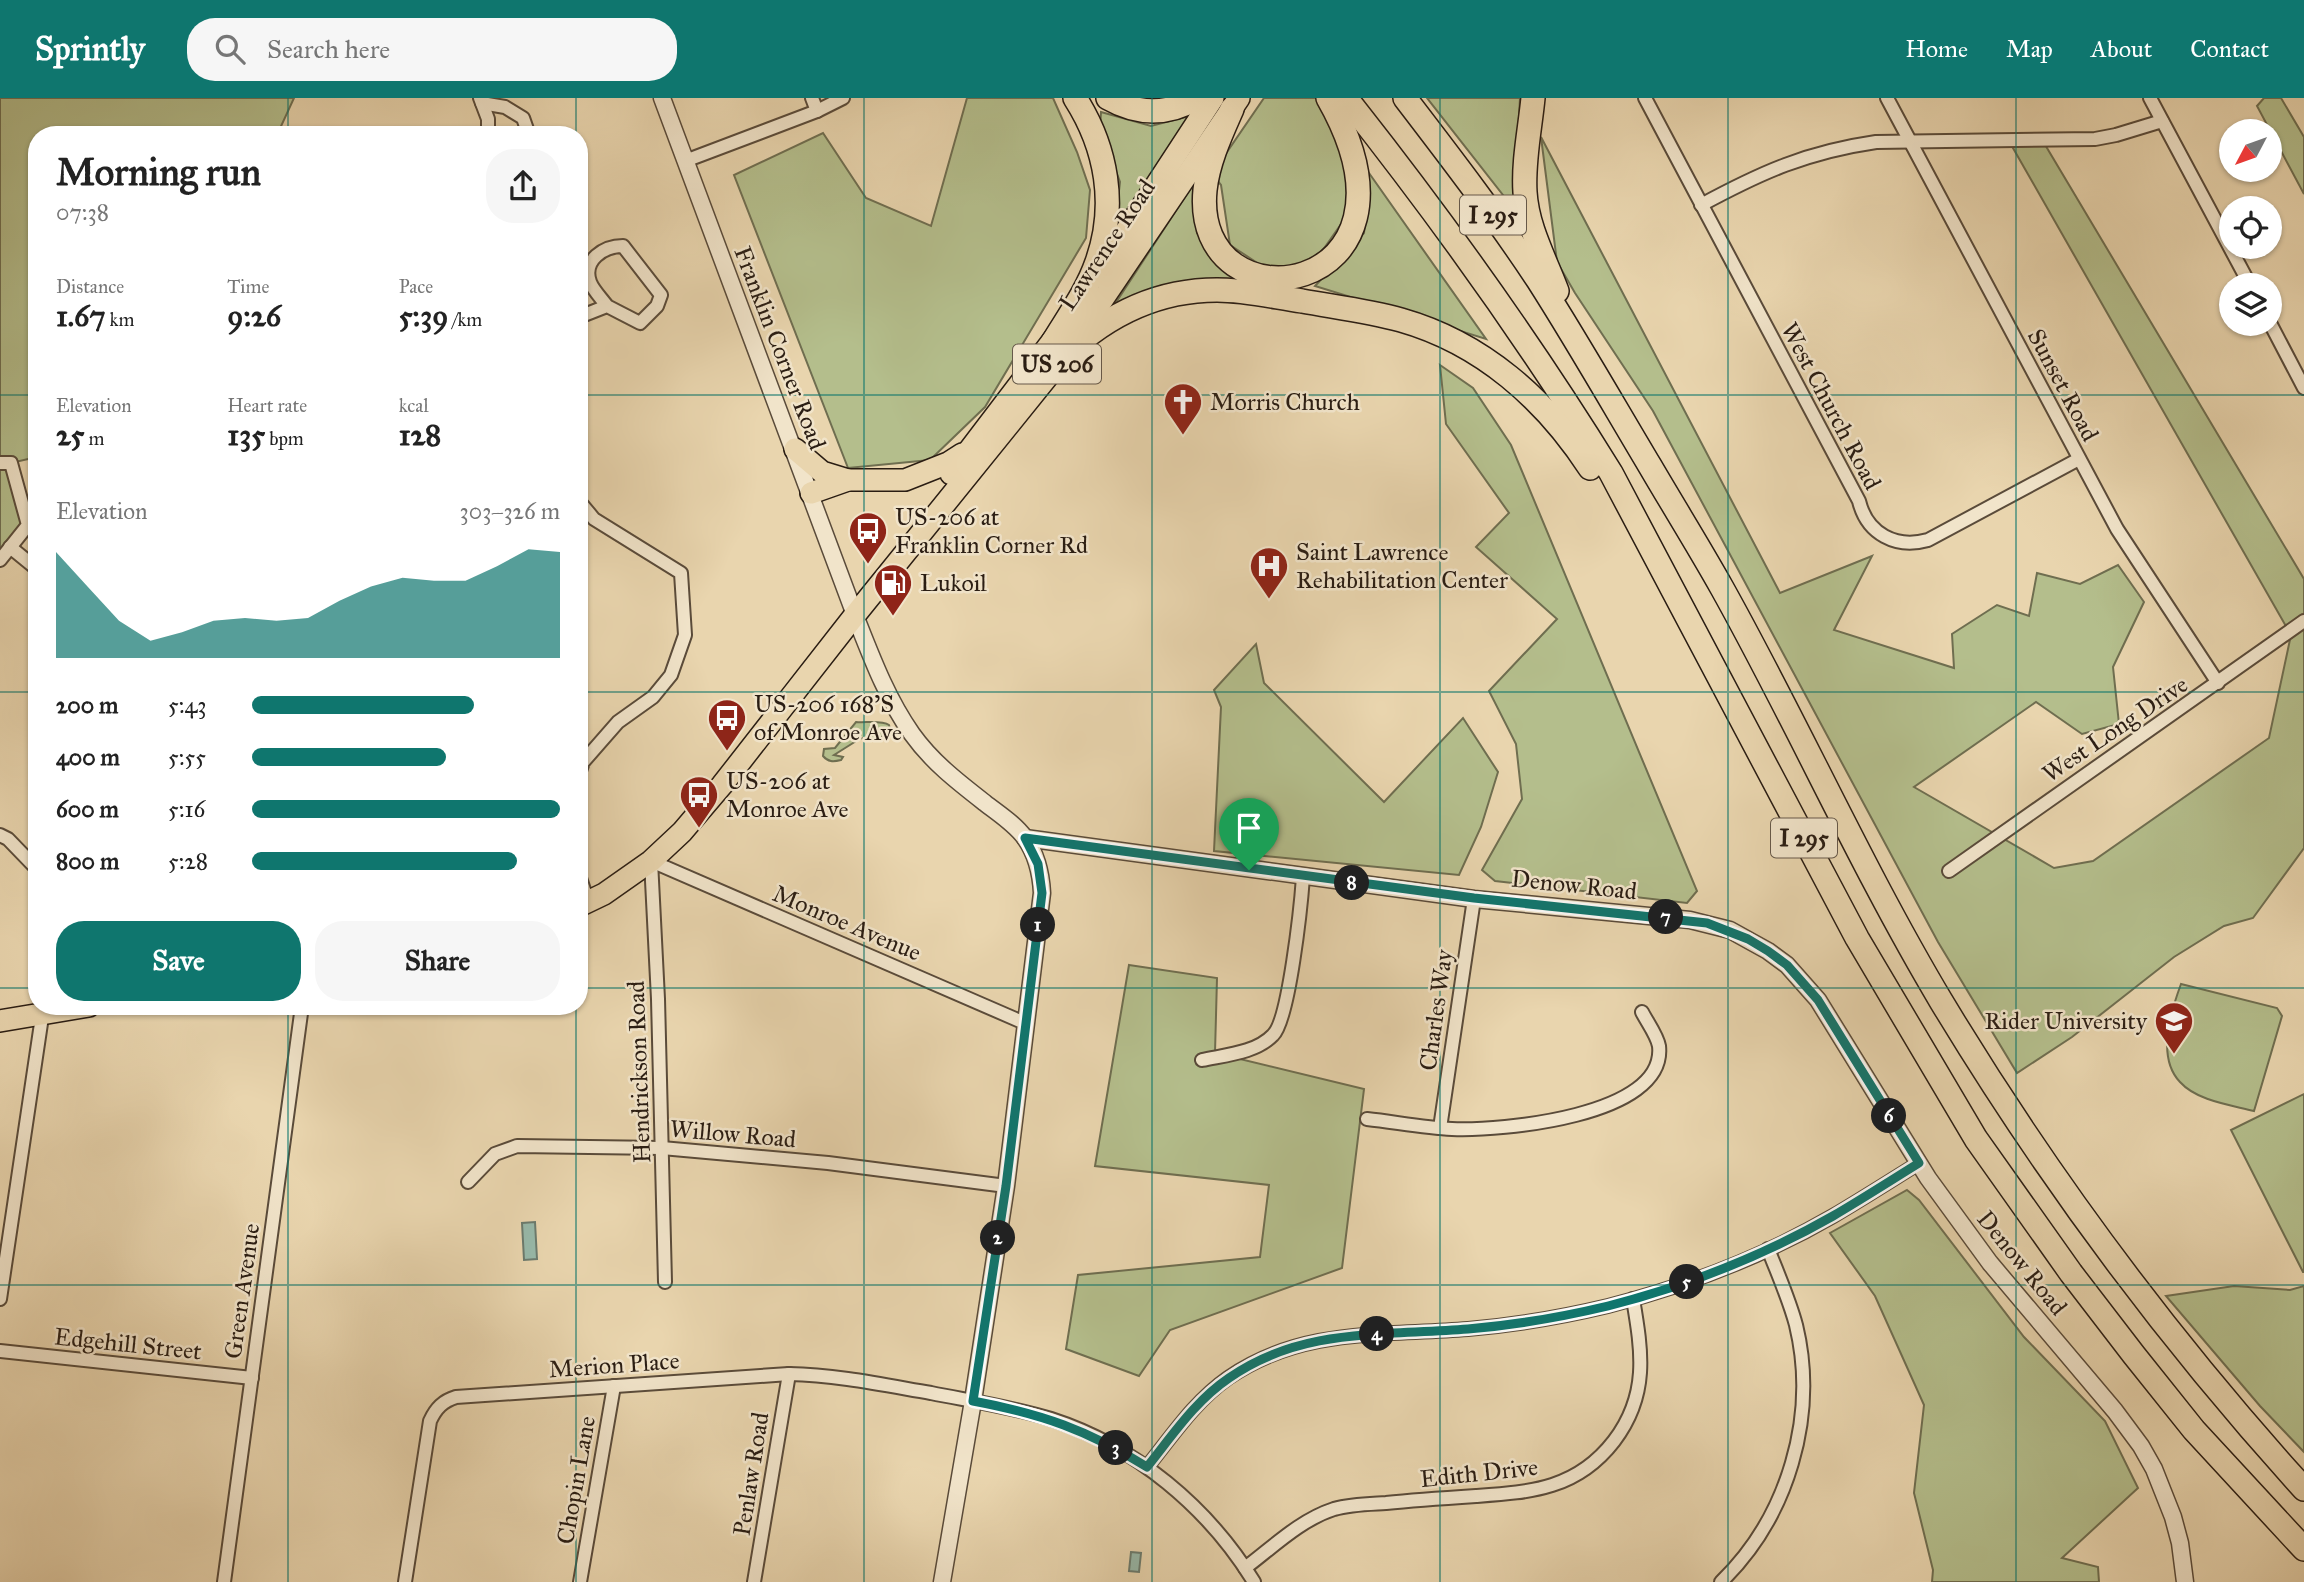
<!DOCTYPE html>
<meta charset="utf-8">
<style>
body{margin:0;font-family:"IM FELL Great Primer",serif;background:#f6f6f6;color:#222;height:100vh;display:flex;flex-direction:column;font-size:26px;white-space:nowrap}
*{box-sizing:border-box;margin:0}
p{font-size:23px;color:#767676}
.icon{flex:none;width:38px;height:38px;fill:none;stroke:currentColor;stroke-width:2;stroke-linecap:round;stroke-linejoin:round}
.map{position:relative;flex:1;overflow:hidden}
.sheet{position:absolute;left:28px;top:28px;width:560px;height:889px;display:flex;flex-direction:column;background:#fff;border-radius:28px;box-shadow:0 2px 5px #0004}
.sheet>*{flex:none}
.needle{width:46px;rotate:229deg}
.tools{position:absolute;left:2219px;top:21px;display:grid;gap:14px}
.tools a{display:grid;place-items:center;width:63px;height:63px;border-radius:50%;background:#fff;box-shadow:0 2px 5px #0004;font-size:35px}
.pin{position:absolute;display:grid;place-items:center;width:60px;height:60px;color:#fff;margin:-72px -30px;border-radius:50% 50% 50% 0;rotate:-45deg;box-shadow:0 0 7px #0007}
.pin .icon{rotate:45deg}
.km{position:absolute;width:35px;height:35px;margin:-18px;border-radius:50%;background:#222;color:#fff;font-size:19px;line-height:35px;text-align:center}
.round{display:grid;place-items:center;flex:none;width:74px;height:74px;border-radius:28px;background:#f6f6f6}
.headline{display:flex;align-items:center;justify-content:space-between;height:119px;padding:0 28px}
h1{font-size:38px;font-weight:800;line-height:52px}
.stats{display:grid;grid-template-columns:repeat(3,1fr);gap:10px;height:119px;padding:7px 28px}
.stats div{display:grid;align-content:center}
.stats b{font-size:30px;font-weight:800}
.stats small{font-size:19px;font-weight:400}
.stats p{font-size:19px}
.chart{height:196px;padding:14px 28px}
.chart p{display:flex;justify-content:space-between}
.chart svg{width:100%;height:126px;margin-top:7px;fill:#0f766e;opacity:.7}
.action{display:flex;gap:14px;margin-top:auto;padding:14px 28px}
.action a{flex:1;height:80px;border-radius:28px;background:#0f766e;color:#fff;font-size:28px;font-weight:800;line-height:80px;text-align:center}
.action a+a{background:#f6f6f6;color:#222}
ul{padding:0 28px;list-style:none;font-size:23px}
li{display:grid;grid-template-columns:112px 84px 1fr;align-items:center;height:52px}
li i{height:18px;border-radius:9px;background:#0f766e}
header{display:flex;align-items:center;gap:42px;box-sizing:border-box;height:98px;padding:0 35px;background:#0f766e;color:#fff}
header strong{font-size:33px}
nav{display:flex;gap:38px;margin-inline-start:auto;font-size:24px}
.search{width:490px;height:63px;background:#f6f6f6;display:flex;align-items:center;gap:18px;box-sizing:border-box;padding:0 24px;border-radius:28px;color:#767676;font-size:26px}
.map>svg:first-child{display:block}
.green{fill:#b4be8c;stroke:#6f6e50;stroke-width:2}
.water{fill:#97b9aa;stroke:#6b7b6e;stroke-width:2}
.lines{fill:none;stroke-linecap:round;stroke-linejoin:round}
.minor-casing{stroke:#5a4b3a;stroke-width:16}
.tertiary-casing{stroke:#5a4b3a;stroke-width:19}
.trunk-casing{stroke:#2a1d13;stroke-width:24}
.motorway-casing{stroke:#2a1d13;stroke-width:26}
.minor{stroke:#f1e4ca;stroke-width:12}
.tertiary{stroke:#f1e4ca;stroke-width:16}
.trunk{stroke:#e9d5ae;stroke-width:21}
.motorway{stroke:#e9d5ae;stroke-width:23}
.route-casing{stroke:#fff;stroke-width:14}
.route{stroke:#0f766e;stroke-width:9}
.grid{fill:none;stroke:#0f766e;stroke-width:2;stroke-opacity:0.55}
.labels{text-anchor:middle;stroke-width:5;stroke-linejoin:round;paint-order:stroke}
.shield{fill:#f1e4ca;stroke:#66594a;stroke-width:2}
.shield-label{font-size:23px;font-weight:bold;fill:#2a1d13}
.street-label{font-size:24px;fill:#2a1d13;stroke:#f1e4ca}
.poi-label{font-size:24px;fill:#2a1d13;stroke:#f1e4ca;text-anchor:start}
</style>
<header>
<strong>Sprintly</strong>
<div class="search"><svg class="icon" aria-label="search" viewBox="0 0 24 24"><circle cx="10" cy="10" r="6"/><path d="M15 15l6 6"/></svg>Search here</div>
<nav><a>Home</a><a>Map</a><a>About</a><a>Contact</a></nav>
</header>
<div class="map">
<svg width="2304" height="1484" viewBox="0 0 2304 1484">
<rect width="100%" height="100%" fill="#e9d5ae"/>
<filter id="stains"><feTurbulence type="fractalNoise" baseFrequency=".00286" numOctaves="4"/><feColorMatrix values="0 0 0 0 .2 0 0 0 0 .09 0 0 0 0 .02 0 0 0 .5 -.17"/></filter>
<radialGradient id="worn" r=".72"><stop offset=".6" stop-color="#630" stop-opacity="0"/><stop offset="1" stop-color="#630" stop-opacity=".3"/></radialGradient>
<!-- green -->
<g class="green">
<path d="M0,0h294l-17,37h-240v322l-26,6 -11,-5z"/>
<path d="M967,0h86l24,54 13,38 -4,48 -101,169 -55,53 -82,8 -114,-293 89,-42 43,65 65,28z"/>
<path d="M1264,0h53l23,29 13,80 -42,60 -40,5 -41,-27 -9,-60 -9,-11z"/>
<path d="M1427,0h93l-6,111z"/>
<path d="M2264,0h17l23,39v57l-47,-88z"/>
<path d="M1101,14l50,14 42,-11 -79,120 6,-53 -20,-53z"/>
<path d="M1541,39l239,456 92,-37 -38,74 120,38 -2,-34 45,-29 32,11 8,-43 43,11 38,-19 26,37 -31,65 6,57 -37,10 -46,-32 -122,85 140,81 39,-7 176,-123 22,-103 -282,-494 35,2 260,436v269l-51,70 -29,8 -50,31 -102,80 -55,36 -79,-131 -285,-531 -78,-118 -18,-31z"/>
<path d="M1369,75l117,166 -171,-53 49,-53z"/>
<path d="M1196,82l1,53 26,36 25,17 -135,21z"/>
<path d="M1440,267l33,23 38,57 186,446 -10,12 -192,-22 -13,-11 40,-71 -6,-55 -27,-53 68,-72 -81,-72 33,-34 -63,-89z"/>
<path d="M0,369l8,1 15,56 -23,29z"/>
<path d="M1256,546l8,39 120,119 79,-84 35,54 -17,55 -22,48 -245,-24 7,-144 -7,-17z"/>
<path d="M856,624c9,1 26,-2 33,3l1,4 -2,4 -14,8 -13,-3 -27,17 9,2 -2,3c-8,2 -13,2 -18,-4l1,-7 11,-1z"/>
<path d="M1129,867l88,13 -2,75 149,36 -22,179 -172,62 -31,46 -73,-27 12,-74 182,-18 9,-72 -174,-19z"/>
<path d="M2181,886l96,24 5,8 -28,95c-23,-6 -57,-10 -74,-29 -24,-25 -9,-71 1,-98z"/>
<path d="M2304,996v178h-1l-72,-142z"/>
<path d="M1907,1092l12,10 105,137 81,84 33,67 -76,70 36,9 1,15h-167l1,-12 -19,-77 10,-88 -49,-109 -45,-63z"/>
<path d="M2234,1188l56,4 14,-4v166l-44,-46 -94,-110z"/>
</g>
<!-- water -->
<g class="water">
<path d="M535,1124l2,37 -13,1 -2,-37z"/>
<path d="M1131,1454l10,1 -2,19 -10,-1z"/>
</g>
<g class="lines">
<!-- minor casing -->
<g class="minor-casing">
<g id="minor">
<path d="M480,0l8,21v16"/>
<path d="M812,0l5,13"/>
<path d="M1645,0l214,403c8,33 37,48 69,39l151,-81"/>
<path d="M1887,0l230,431 101,154"/>
<path d="M2150,0l100,187"/>
<path d="M482,5l23,4 18,11 6,17"/>
<path d="M685,63l132,-50 26,-13"/>
<path d="M1701,107c61,-33 106,-53 175,-63l219,-3 21,-4 46,-14"/>
<path d="M579,219l28,-11 33,17 17,-17 4,-11 -38,-49c-19,0 -41,14 -33,36 3,8 12,17 17,24"/>
<path d="M2270,225l34,65"/>
<path d="M0,365h11l17,62 -28,35"/>
<path d="M579,403l15,18 87,54 4,62 -14,40 -18,22 -35,25 -35,40 -4,12"/>
<path d="M10,449l27,22"/>
<path d="M0,737l8,4 29,30"/>
<path d="M1949,773l355,-250"/>
<path d="M579,777l9,27"/>
<path d="M1202,962c23,-5 54,-7 71,-25 16,-15 28,-130 30,-158"/>
<path d="M1367,1021c28,3 57,9 85,10 47,2 215,-12 207,-83 -2,-11 -12,-24 -17,-34"/>
<path d="M1440,1030l34,-229"/>
<path d="M468,1084l27,-28 22,-8 145,2 166,15 178,23"/>
<path d="M665,1184l-7,-283 -7,-138 376,163"/>
<path d="M0,1201l43,-289"/>
<path d="M0,1253l252,27"/>
<path d="M1147,1369c25,-31 48,-66 81,-89 74,-51 155,-42 240,-49 47,-4 94,-12 140,-23 78,-20 156,-50 225,-90 29,-17 57,-35 86,-53"/>
<path d="M1245,1470c28,-21 55,-48 89,-59 17,-5 34,-5 52,-6 30,-3 60,-5 90,-7 56,-4 101,-7 138,-55 35,-46 28,-89 19,-142"/>
<path d="M224,1484l78,-576"/>
<path d="M405,1484l25,-161c6,-13 13,-20 26,-24l333,-23c48,1 95,11 142,19 40,8 81,14 120,26 84,27 157,88 203,163"/>
<path d="M580,1484l34,-196"/>
<path d="M754,1484l35,-208"/>
<path d="M1721,1484c67,-65 97,-166 75,-257 -7,-26 -18,-51 -28,-76"/>
</g>
</g>
<!-- tertiary casing -->
<g class="tertiary-casing">
<g id="tertiary">
<path d="M662,0l196,525c15,38 30,77 54,111 20,28 46,48 73,69 14,11 30,21 40,35 12,17 16,35 17,55l-36,293 -33,215 -31,181"/>
<path d="M1025,740l449,61 216,21 40,10 38,21 19,14 31,35 110,178 62,85 125,148 26,35 13,23 19,48 7,26 5,39"/>
</g>
</g>
<!-- trunk casing -->
<g class="trunk-casing">
<g id="trunk">
<path d="M1096,179l117,-179"/>
<path d="M795,351l27,23 26,8"/>
<path d="M951,376l112,-147"/>
<path d="M811,395l37,-13h57l43,-17 14,-9"/>
<path d="M579,808l25,-12 47,-33 31,-29 40,-47 133,-170 210,-260 174,-257"/>
<path d="M0,923l89,-15"/>
</g>
</g>
<!-- motorway casing -->
<g class="motorway-casing">
<g id="motorway">
<path d="M1108,0c30,17 60,17 89,0"/>
<path d="M1346,0c95,120 184,244 265,375l246,465 119,201 95,134 63,82 60,75 110,119"/>
<path d="M1405,0c46,60 92,120 133,182 39,61 75,124 112,186 24,41 49,81 72,122 76,136 139,279 219,413 105,174 226,337 363,488"/>
<path d="M1533,0c-3,31 -10,63 -8,94 2,35 20,67 32,99"/>
<path d="M1232,11c-11,25 -24,53 -27,81 -14,144 238,110 123,-92"/>
<path d="M1053,244c15,-25 34,-51 44,-80 20,-56 10,-114 -22,-164"/>
<path d="M1065,257c42,-40 93,-65 152,-65 29,0 57,7 85,11 33,6 67,10 99,19 81,23 144,79 189,148"/>
</g>
</g>
<!-- minor -->
<use href="#minor" class="minor"/>
<!-- tertiary -->
<use href="#tertiary" class="tertiary"/>
<!-- trunk -->
<use href="#trunk" class="trunk"/>
<!-- motorway -->
<use href="#motorway" class="motorway"/>
</g>
<g class="lines">
<!-- route casing -->
<g class="route-casing">
<path id="route" d="M1025,740l449,60 233,25 41,16 20,12 19,14 31,35 101,163c-29,18 -57,36 -86,53 -70,40 -147,70 -225,90 -46,11 -93,19 -140,23 -85,7 -166,-2 -239,49 -34,23 -57,58 -82,89 -59,-37 -105,-53 -174,-66l33,-215 36,-293 -4,-29z"/>
</g>
<!-- route -->
<use href="#route" class="route"/>
</g>
<!-- grid -->
<path class="grid" d="M288,0v37M576,0v37M864,0v1484M1152,0v1484M1440,0v1484M1728,0v1484M2016,0v1484M0,297h37M579,297h1725M0,594h37M579,594h1725M0,890h37M579,890h1725M288,908v576M576,908v576M0,1187h2304"/>
<!-- icons -->
<defs>
<g id="church-pin" transform="scale(2.0125)"><path d="M0 17L-7.5 6A9.5 9.5 0 1 1 7.5 6Z" fill="#8f2418" stroke="#f1e4ca"/><path d="M-1.2-6h2.4v3.5h3.3v2.4h-3.3V6h-2.4V-.1h-3.3v-2.4h3.3Z" fill="#fff"/></g>
<g id="bus-pin" transform="scale(2.0125)"><path d="M0 17L-7.5 6A9.5 9.5 0 1 1 7.5 6Z" fill="#8f2418" stroke="#f1e4ca"/><path d="M-5-6H5V4H4V6H2V4H-2V6H-4V4H-5ZM-3.5-4V0h7V-4ZM-3.5 1.2v1.5H-2V1.2ZM2 1.2v1.5H3.5V1.2Z" fill="#fff"/></g>
<g id="hospital-pin" transform="scale(2.0125)"><path d="M0 17L-7.5 6A9.5 9.5 0 1 1 7.5 6Z" fill="#8f2418" stroke="#f1e4ca"/><path d="M-5-5h3v3.5h4V-5h3V5h-3V1.5h-4V5h-3Z" fill="#fff"/></g>
<g id="fuel-pin" transform="scale(2.0125)"><path d="M0 17L-7.5 6A9.5 9.5 0 1 1 7.5 6Z" fill="#8f2418" stroke="#f1e4ca"/><path d="M-5.5-6h7V0h2V4h1.3V-2.5L3-4.5l.8-.8L6-3V5H2.5V1h-1V6h-7ZM-4.2-4.7v3.2H.2V-4.7Z" fill="#fff"/></g>
<g id="university-pin" transform="scale(2.0125)"><path d="M0 17L-7.5 6A9.5 9.5 0 1 1 7.5 6Z" fill="#8f2418" stroke="#f1e4ca"/><path d="M0-5L7-2L0 1L-7-2ZM-4 1L0 2.5L4 1V4Q0 6-4 4Z" fill="#fff"/></g>
</defs>
<g fill-rule="evenodd">
<use href="#church-pin" x="1183" y="304"/>
<use href="#bus-pin" x="868" y="433"/>
<use href="#hospital-pin" x="1269" y="468"/>
<use href="#fuel-pin" x="893" y="485"/>
<use href="#bus-pin" x="727" y="620"/>
<use href="#bus-pin" x="699" y="697"/>
<use href="#university-pin" x="2174" y="923"/>
</g>
<g class="labels">
<!-- shield labels -->
<g class="shield">
<rect x="1460" y="97.5" width="66" height="39" rx="5"/>
<rect x="1013" y="246.5" width="88" height="39" rx="5"/>
<rect x="1771" y="720.5" width="66" height="39" rx="5"/>
</g>
<g class="shield-label">
<text x="1493" y="125">I 295</text>
<text x="1057" y="274">US 206</text>
<text x="1804" y="748">I 295</text>
</g>
<!-- street labels -->
<g class="street-label">
<text transform="translate(1107 147) rotate(-56)" y="8">Lawrence Road</text>
<text transform="translate(780 250) rotate(69)" y="8">Franklin Corner Road</text>
<text transform="translate(2063 287) rotate(62)" y="8">Sunset Road</text>
<text transform="translate(1831 308) rotate(62)" y="8">West Church Road</text>
<text transform="translate(2115 631) rotate(-34)" y="8">West Long Drive</text>
<text transform="translate(1574 787) rotate(6)" y="8">Denow Road</text>
<text transform="translate(847 825) rotate(23)" y="8">Monroe Avenue</text>
<text transform="translate(1436 912) rotate(-82)" y="8">Charles Way</text>
<text transform="translate(639 974) rotate(-92)" y="8">Hendrickson Road</text>
<text transform="translate(733 1036) rotate(5)" y="8">Willow Road</text>
<text transform="translate(2022 1165) rotate(51)" y="8">Denow Road</text>
<text transform="translate(242 1193) rotate(-82)" y="8">Green Avenue</text>
<text transform="translate(128 1246) rotate(6)" y="8">Edgehill Street</text>
<text transform="translate(614 1267) rotate(-4)" y="8">Merion Place</text>
<text transform="translate(1479 1375) rotate(-6)" y="8">Edith Drive</text>
<text transform="translate(751 1376) rotate(-81)" y="8">Penlaw Road</text>
<text transform="translate(576 1382) rotate(-80)" y="8">Chopin Lane</text>
</g>
<!-- poi labels -->
<g class="poi-label">
<text x="1210" y="312">Morris Church</text>
<text x="895" y="427">US-206 at<tspan x="895" dy="28">Franklin Corner Rd</tspan></text>
<text x="1296" y="462">Saint Lawrence<tspan x="1296" dy="28">Rehabilitation Center</tspan></text>
<text x="920" y="493">Lukoil</text>
<text x="754" y="614">US-206 168'S<tspan x="754" dy="28">of Monroe Ave</tspan></text>
<text x="726" y="691">US-206 at<tspan x="726" dy="28">Monroe Ave</tspan></text>
<text x="2147" y="931" text-anchor="end">Rider University</text>
</g>
</g>
<rect width="100%" height="100%" filter="url(#stains)"/>
<rect width="100%" height="100%" fill="url(#worn)"/>
</svg>
<div class="tools">
<a><svg class="needle" viewBox="-14 -14 28 28"><path d="M0-13l5 13h-10z" fill="#e53935"/><path d="M0 13l5-13h-10z" fill="#767676"/></svg></a>
<a><svg class="icon" aria-label="locate" viewBox="0 0 24 24"><circle cx="12" cy="12" r="6"/><path d="M12 2v4M12 18v4M2 12h4M18 12h4"/></svg></a>
<a><svg class="icon" aria-label="layers" viewBox="0 0 24 24"><path d="M12 4l9 5-9 5-9-5zM3 14l9 5 9-5"/></svg></a>
</div>
<div class="pin" style="left:1249px;top:772px;background:#1e9e55"><svg class="icon" aria-label="arrive" viewBox="0 0 24 24"><path d="M6 21V4h12l-3 4 3 4H6"/></svg></div>
<b class="km" style="left:1038px;top:827px">1</b>
<b class="km" style="left:998px;top:1140px">2</b>
<b class="km" style="left:1116px;top:1350px">3</b>
<b class="km" style="left:1377px;top:1236px">4</b>
<b class="km" style="left:1687px;top:1184px">5</b>
<b class="km" style="left:1889px;top:1018px">6</b>
<b class="km" style="left:1666px;top:819px">7</b>
<b class="km" style="left:1352px;top:785px">8</b>
<section class="sheet">
<div class="headline"><div><h1>Morning run</h1><p>07:38</p></div><a class="round"><svg class="icon" aria-label="share" viewBox="0 0 24 24"><path d="M12 15V3M7 8l5-5 5 5M5 13v7h14v-7"/></svg></a></div>
<div class="stats">
<div><p>Distance</p><b>1.67<small> km</small></b></div>
<div><p>Time</p><b>9:26</b></div>
<div><p>Pace</p><b>5:39<small> /km</small></b></div>
</div>
<div class="stats">
<div><p>Elevation</p><b>25<small> m</small></b></div>
<div><p>Heart rate</p><b>135<small> bpm</small></b></div>
<div><p>kcal</p><b>128</b></div>
</div>
<div class="chart"><p><span>Elevation</span>303–326 m</p>
<svg viewBox="0 0 160 44" preserveAspectRatio="none"><path d="M0 44V7L10 19L20 31L30 38L40 35L50 31L60 30L70 31L80 30L90 24L100 19L110 16L120 17L130 17L140 12L150 6L160 7V44z"/></svg>
</div>
<ul>
<li><b>200 m</b>5:43<i style="width:72%"></i></li>
<li><b>400 m</b>5:55<i style="width:63%"></i></li>
<li><b>600 m</b>5:16<i style="width:100%"></i></li>
<li><b>800 m</b>5:28<i style="width:86%"></i></li>
</ul>
<div class="action"><a>Save</a><a>Share</a></div>
</section>
</div>
